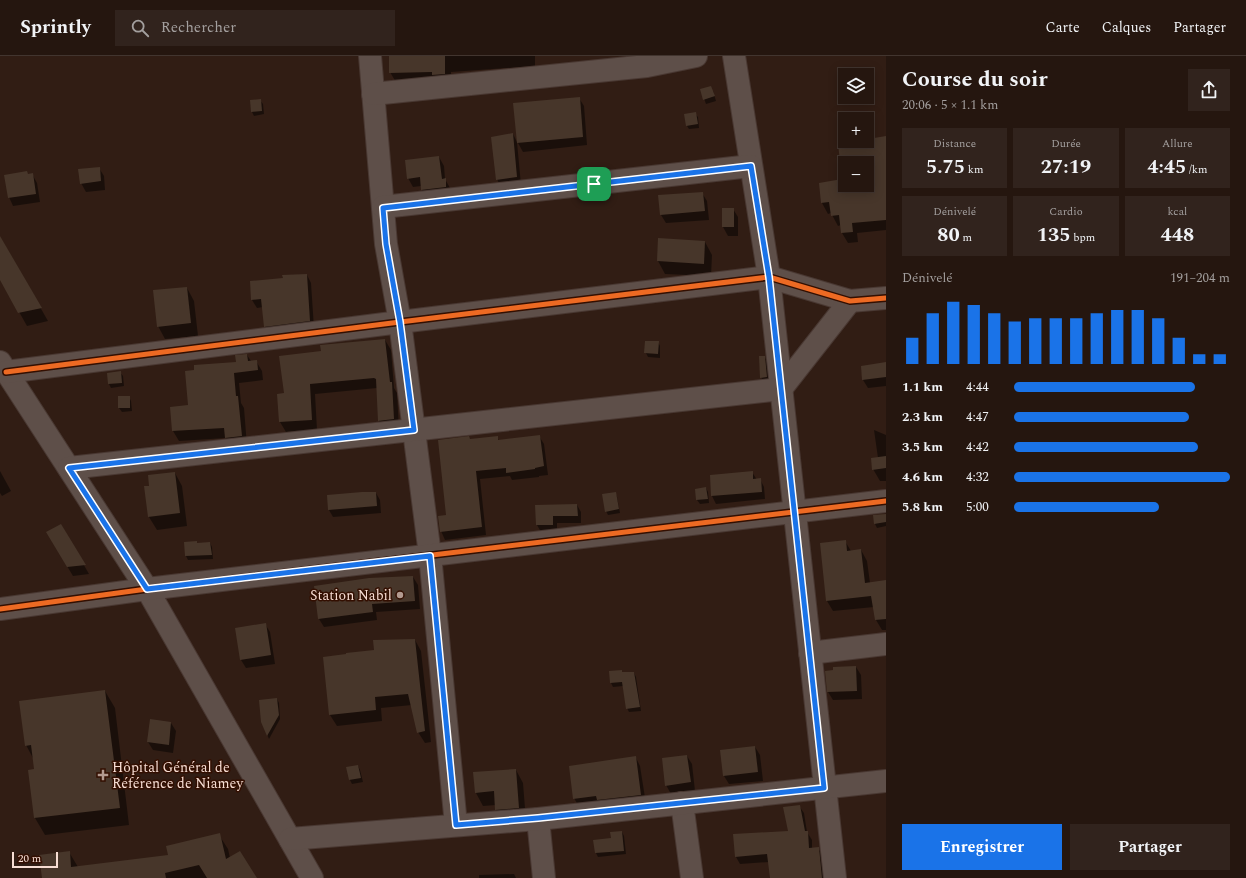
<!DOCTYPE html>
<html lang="fr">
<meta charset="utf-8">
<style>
body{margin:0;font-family:Spectral,serif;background:#31231d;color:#f1f3f6;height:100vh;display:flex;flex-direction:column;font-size:15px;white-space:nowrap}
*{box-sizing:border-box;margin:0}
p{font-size:13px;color:#a39f9e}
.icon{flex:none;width:22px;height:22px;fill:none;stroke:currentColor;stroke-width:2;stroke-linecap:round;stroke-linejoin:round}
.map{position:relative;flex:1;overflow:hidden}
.details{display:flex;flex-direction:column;background:#25160f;width:360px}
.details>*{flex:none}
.buttons{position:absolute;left:838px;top:12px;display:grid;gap:8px}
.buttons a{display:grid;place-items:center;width:36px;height:36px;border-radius:0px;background:#25160f;box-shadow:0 2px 10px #0003,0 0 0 1px #42352f;font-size:20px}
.scale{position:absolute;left:12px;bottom:10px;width:46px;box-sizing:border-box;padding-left:4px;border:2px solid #f7ddd3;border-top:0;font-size:11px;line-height:14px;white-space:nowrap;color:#f7ddd3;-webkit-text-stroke:3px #330f01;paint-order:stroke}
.pin{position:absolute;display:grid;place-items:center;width:34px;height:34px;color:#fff;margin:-17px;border-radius:8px;box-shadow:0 2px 6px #0006}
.round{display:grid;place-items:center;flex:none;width:42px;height:42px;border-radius:0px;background:#31231d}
.head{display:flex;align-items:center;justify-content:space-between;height:68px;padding:0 16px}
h1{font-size:22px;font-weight:700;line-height:30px}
.figures{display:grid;grid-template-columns:repeat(3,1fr);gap:6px;height:68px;padding:4px 16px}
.figures div{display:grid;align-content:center;border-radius:0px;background:#31231d;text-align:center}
.figures b{font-size:20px;font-weight:700}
.figures small{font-size:11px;font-weight:400}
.figures p{font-size:11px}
.chart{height:112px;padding:8px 16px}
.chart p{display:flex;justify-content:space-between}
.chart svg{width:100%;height:72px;margin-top:4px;stroke:#1a73e8;stroke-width:6}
.primary-button{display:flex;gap:8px;margin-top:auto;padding:8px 16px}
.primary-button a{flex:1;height:46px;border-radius:0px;background:#1a73e8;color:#fff;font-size:16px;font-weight:700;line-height:46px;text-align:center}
.primary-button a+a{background:#31231d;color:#f1f3f6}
ul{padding:0 16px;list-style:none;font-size:13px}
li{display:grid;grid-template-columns:64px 48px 1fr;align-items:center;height:30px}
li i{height:10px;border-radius:5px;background:#1a73e8}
header{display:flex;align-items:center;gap:24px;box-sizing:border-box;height:56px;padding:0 20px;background:#25160f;border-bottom:1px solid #42352f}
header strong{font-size:19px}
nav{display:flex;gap:22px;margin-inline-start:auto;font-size:14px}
.search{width:280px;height:36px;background:#31231d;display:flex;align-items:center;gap:10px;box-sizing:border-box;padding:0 14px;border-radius:0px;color:#a39f9e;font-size:15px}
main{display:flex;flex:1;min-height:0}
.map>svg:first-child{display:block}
.shadow{fill:#0007;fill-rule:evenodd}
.building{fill:#47362a;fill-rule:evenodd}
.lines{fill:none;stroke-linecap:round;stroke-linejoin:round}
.minor-casing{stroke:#493832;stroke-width:24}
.minor{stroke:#5e4f49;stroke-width:22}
.cycleway-casing{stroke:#330f01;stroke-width:8}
.cycleway{stroke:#ed6a23;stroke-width:5}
.route-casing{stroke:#fff;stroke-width:8}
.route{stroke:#1a73e8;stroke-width:5}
.poi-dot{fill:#b29a90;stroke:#330f01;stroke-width:1.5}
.labels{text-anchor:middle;stroke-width:3;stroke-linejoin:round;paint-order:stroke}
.poi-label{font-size:14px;fill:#f7ddd3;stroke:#330f01;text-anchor:end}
</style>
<header>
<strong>Sprintly</strong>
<div class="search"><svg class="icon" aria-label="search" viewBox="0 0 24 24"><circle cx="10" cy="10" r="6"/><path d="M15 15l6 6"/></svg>Rechercher</div>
<nav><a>Carte</a><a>Calques</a><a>Partager</a></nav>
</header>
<main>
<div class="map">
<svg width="886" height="822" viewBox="0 0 886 822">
<rect width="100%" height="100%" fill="#311d14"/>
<!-- shadow -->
<g class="shadow">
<path d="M390,0h145v10l-84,6v13l-54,-1 -7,-12z"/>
<path d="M856,12h9l3,4 2,24h-3v-21h-11z"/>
<path d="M701,34l12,1 3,10 -10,3z"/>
<path d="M579,42l5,8 3,39 -64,7 -5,-9 -4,-39z"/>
<path d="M260,44l3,4 1,10 -10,2 -2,-4z"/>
<path d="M695,58l3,3 1,11 -10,1 -2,-3z"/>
<path d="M513,78l4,8 4,43 -20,2 -4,-8z"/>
<path d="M886,81v93l-29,3 1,9 -10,1 -6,-10 -1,-8 -3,1 -7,-13 -3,1 -6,-11 -2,-19 23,-4 -4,-35zM845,107h22v22h-22z"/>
<path d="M439,101l5,9 1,13 5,9 1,8 -24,2 -5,-8 -1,-4 -8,1 -5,-9z"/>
<path d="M99,112l5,8 1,14 -19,2 -5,-9z"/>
<path d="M32,118l5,9 3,19 -27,4 -4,-9 19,-22z"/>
<path d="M702,137l5,8 2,19 -43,3 -5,-8z"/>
<path d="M733,153l5,8v19h-10l-5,-9z"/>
<path d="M0,186h3l45,79 -21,5 -27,-48z"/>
<path d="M705,186l7,13 -1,21 -46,-2 -7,-13z"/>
<path d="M307,219l4,8 3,45 -44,6 -5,-8 -2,-19 -6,1 -5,-8 -1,-18 33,-3z"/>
<path d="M187,232l7,13 4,35 -33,3 -7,-13z"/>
<path d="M385,284l6,10 3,38 3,5 2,36 -14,2 -6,-10 -2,-33 -62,6 2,36 -31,2 -6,-10 -2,-28h7l37,-42z"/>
<path d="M646,286h12l2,4v12l-12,-1 -2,-4z"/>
<path d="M247,299l4,6h5l6,10 1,9 -24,3 2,20 3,5 3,38 -15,2 -6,-10 -47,3 -6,-10 16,-26z"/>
<path d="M765,301l4,9 3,19 -6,1 -5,-9z"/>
<path d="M886,307v23l-18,2 -5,-8z"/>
<path d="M120,316l3,4 1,10 -13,2 -2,-4z"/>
<path d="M129,341l2,4 1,10 -10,1 -3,-4z"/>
<path d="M874,374l12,5v46h-6l-7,-12 5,-11z"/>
<path d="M539,380l5,8 4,31 -9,1v1l-27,3 -2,-4 -30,3 6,56 -41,5 -4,-9 6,-15 23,-76 27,-3 2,4z"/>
<path d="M0,415l11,20 -9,5 -2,-3z"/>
<path d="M752,416l5,8 3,-1 4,8 1,12 -49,5 -4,-8 -1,-20z"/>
<path d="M175,417l7,13 5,40 -30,4 -8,-13 -3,-30 4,-1z"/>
<path d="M706,432l2,4 1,11 -9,1 -3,-4 -1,-10z"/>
<path d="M376,437l4,7 1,13 -48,4 -4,-7z"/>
<path d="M615,437l2,4 3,16 -12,2 -2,-4z"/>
<path d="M577,449l4,7v11h-24v9h-16l-4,-7 -1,-19z"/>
<path d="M886,459v11l-9,2 -2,-4z"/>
<path d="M61,469l28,49 -16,2 -21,-35z"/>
<path d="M845,485l6,10 10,-1 6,11 3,22 16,-2v49h-4l-6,-10 -2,-13 -41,4 -6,-10 -6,-57z"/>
<path d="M185,487l13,1 12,-1 2,4 1,12 -25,1 -2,-4z"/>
<path d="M413,521l5,8 2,24 -44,3 1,8 -53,7 -5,-8z"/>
<path d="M265,568l5,8 5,32 -29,4 -5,-8z"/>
<path d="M415,584l6,11 10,91 -6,1 -7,-11 -6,-27 -31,3 1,13 -45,5 -7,-11 17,-60 28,-4z"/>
<path d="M856,611l5,8 1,24 -29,1 -5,-8z"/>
<path d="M622,617h12l2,4 5,34 -12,1 -2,-4 -4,-22 -10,1 -2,-4z"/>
<path d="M105,635l10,17 14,117 -84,10 -10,-17 -6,-47 7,-1 -2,-10 -8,-15z"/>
<path d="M277,643l2,4 1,16 -11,20 -7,-17z"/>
<path d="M171,667l5,8 -3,22 -20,-3 -5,-8z"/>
<path d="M755,691l5,8 3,26 -34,3 -5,-8z"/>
<path d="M687,700l5,8 3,27 -24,3 -5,-9z"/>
<path d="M636,702l4,8 6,38 -67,3 -5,-9z"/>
<path d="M358,710l2,4 3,12 -11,2 -2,-4 -2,-12z"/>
<path d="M516,714l7,13 3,38 -22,2 -8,-13v-5l-13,1 -7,-13z"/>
<path d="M799,750l5,7 3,19 5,8v9l6,-1 5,8 3,22h-55l-2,-16 -29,2 -4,-7 -2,-22 55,-3z"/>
<path d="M622,776l2,4 2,18 -28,3 -2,-4z"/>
<path d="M219,779l9,14 2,9 25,20h-212l26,-26 9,15 91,-11z"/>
<path d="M514,818l2,4h-37v-3z"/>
</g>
<!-- building -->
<g class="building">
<path d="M389,0h56v18l-13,1v-3l-43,1z"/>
<path d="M711,30l4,10 -12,4 -3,-11z"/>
<path d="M580,41l3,40 -66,6 -4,-40z"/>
<path d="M261,43l1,12 -11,1 -1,-12z"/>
<path d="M696,56l2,12 -12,2 -2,-12z"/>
<path d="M513,77l4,44 -21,3 -5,-43z"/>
<path d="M886,80v84l-34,3 1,9 -12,1 -2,-18 -8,1 -2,-14 -8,1 -2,-20 23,-4 -4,-35 29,-3 7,-2v-1zM845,107h22v22h-22z"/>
<path d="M439,100l3,23 4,-1v9l-25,3 -1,-13 -13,2 -2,-19z"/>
<path d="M100,111l1,14 -21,3 -2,-15z"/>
<path d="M27,115l1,3 5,-1 3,21 -28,4 -4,-23z"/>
<path d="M703,136l2,19 -45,4 -2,-20z"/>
<rect x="722" y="152" width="12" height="19"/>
<path d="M0,180l42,72 -24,5 -18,-33z"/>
<path d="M658,182l47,3 -1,23 -47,-3z"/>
<path d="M307,218l3,47 -46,6 -3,-28 -10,1 -1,-19 33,-3 -1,-3z"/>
<path d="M187,231l4,36 -34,4 -4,-37z"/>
<path d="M385,283l5,43h2l2,37 -16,2 -2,-42 -2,-1 -64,6 2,36 -33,2 -2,-28 7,-1 -5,-37 42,-5 -1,-6z"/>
<path d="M645,285h14l-1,13 -14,-1z"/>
<path d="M247,298l1,7 9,-1 1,10 -24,3 2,23h2l4,40 -17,2 -1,-10 -52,3 -2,-24 18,-2 -3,-34 9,-1v-5l42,-3 -1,-7z"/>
<path d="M759,300h6l2,21 -7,1z"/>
<path d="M886,306v15l-24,3 -1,-14z"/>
<path d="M121,315l1,12 -14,1 -1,-11z"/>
<rect x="118" y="340" width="12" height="12"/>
<path d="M540,379l4,31 -9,2v1l-29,4v-5l-30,3 6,56 -42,5 -2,-16 8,-1 -8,-75 31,-4 1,3 28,-3v4z"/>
<path d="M886,400v12l-14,2 -1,-12z"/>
<path d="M753,415v8l8,-1 1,14 -51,4 -1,-21z"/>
<path d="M175,416l5,41 -32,4 -4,-31h5l-1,-11z"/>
<path d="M706,431l2,12 -12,1 -1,-11z"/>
<path d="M362,436h14l1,14 -49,4 -1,-15z"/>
<path d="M616,436l3,17 -14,3 -3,-18z"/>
<path d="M577,448l1,12h-25v9h-17l-1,-20z"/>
<path d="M886,458v8l-12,2 -1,-9z"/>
<path d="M61,468l25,41 -19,2 -21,-35z"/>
<path d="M846,484l1,11 14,-2 4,34 21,-3v39l-11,1 -4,-24 -45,5 -6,-58z"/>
<path d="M197,485v2l13,-1 2,13 -27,1 -1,-14z"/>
<path d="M413,520l2,25 -43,3 1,8 -55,7 -4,-33 55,-8z"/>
<path d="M266,567l5,32 -31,5 -5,-32z"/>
<path d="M415,583l10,92 -8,2 -9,-39 -33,3 1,13 -47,5 -6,-58 23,-3v-1l28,-3 -1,-10z"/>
<path d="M856,610l1,25 -30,1 -2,-21 8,-1v-3z"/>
<path d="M622,614v2h12l6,35 -14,2 -4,-27 -12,1 -1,-12z"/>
<path d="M105,634l15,118 -86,10 -6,-48 6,-1 -3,-24 -6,1 -6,-45z"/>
<path d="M277,642l2,17 -12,21 -6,-14 -2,-22z"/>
<path d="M150,663l21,3 -2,23 -22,-3z"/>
<path d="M755,690l3,26 -35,4 -3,-26z"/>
<path d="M687,699l4,27 -26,4 -3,-28z"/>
<path d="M636,700l5,39 -44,5 -1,-4 -23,3 -4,-33z"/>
<path d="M358,709l3,13 -12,2 -3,-13z"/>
<path d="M516,713l3,39 -24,2 -1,-19 -19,2 -2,-21z"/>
<path d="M800,749l5,26h3l1,17 10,-1 3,31h-52l-3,-24 -32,3 -2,-23 55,-3 -5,-24z"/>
<path d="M622,775l2,20 -29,2 -2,-13 18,-2 -1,-6z"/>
<path d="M220,777l6,26 14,-8 17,27h-50l-8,-13 -34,8 1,5h-124l-3,-23 31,-4 1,16 97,-12 -2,-9z"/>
</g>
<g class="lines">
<!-- minor casing -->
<g class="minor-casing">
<g id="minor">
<path d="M370,0l16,188 14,78 30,233 26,270"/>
<path d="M734,0l35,221 66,601"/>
<path d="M373,38l274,-28 49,-10"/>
<path d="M383,151l368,-41"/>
<path d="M0,306l147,227 165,289"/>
<path d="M6,316l394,-50 369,-45 81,24 36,-3"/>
<path d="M69,412l712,-79 69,-88"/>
<path d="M0,553l147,-20 739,-88"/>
<path d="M810,597l76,-9"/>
<path d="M682,747l10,75"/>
<path d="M538,763l6,59"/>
<path d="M290,783l248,-20 348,-38"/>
</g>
</g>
<!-- minor -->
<use href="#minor" class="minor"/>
<!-- cycleway casing -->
<g class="cycleway-casing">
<g id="cycleway">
<path d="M6,316l394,-50 369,-45 81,24 36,-3"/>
<path d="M0,553l147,-20 739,-88"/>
</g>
</g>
<!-- cycleway -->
<use href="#cycleway" class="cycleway"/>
</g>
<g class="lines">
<!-- route casing -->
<g class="route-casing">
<path id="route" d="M751,110l18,111 55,511 -286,30 -82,7 -26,-269 -283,33 -78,-121 345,-38 -14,-108 -14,-78 -3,-36z"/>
</g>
<!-- route -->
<use href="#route" class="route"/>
</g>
<!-- markers -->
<g class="poi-dot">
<circle cx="400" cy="539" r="4"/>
<path d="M101 713h4v4h4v4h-4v4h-4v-4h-4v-4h4z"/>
</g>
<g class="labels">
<!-- poi labels -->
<g class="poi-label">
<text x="392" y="544">Station Nabil</text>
<text x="112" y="716" text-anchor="start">Hôpital Général de<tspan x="112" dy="16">Référence de Niamey</tspan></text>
</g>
</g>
</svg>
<div class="buttons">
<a><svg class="icon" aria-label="layers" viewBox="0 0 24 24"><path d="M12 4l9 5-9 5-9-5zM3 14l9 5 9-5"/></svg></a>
<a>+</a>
<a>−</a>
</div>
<div class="scale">20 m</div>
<div class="pin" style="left:594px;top:128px;background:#1e9e55"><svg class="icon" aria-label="arrive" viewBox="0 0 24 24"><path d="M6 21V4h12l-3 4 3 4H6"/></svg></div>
</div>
<section class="details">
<div class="head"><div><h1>Course du soir</h1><p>20:06 · 5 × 1.1 km</p></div><a class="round"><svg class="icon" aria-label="share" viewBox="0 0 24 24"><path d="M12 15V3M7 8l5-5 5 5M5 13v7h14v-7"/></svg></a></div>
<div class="figures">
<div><p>Distance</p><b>5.75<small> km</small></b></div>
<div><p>Durée</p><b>27:19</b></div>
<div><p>Allure</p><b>4:45<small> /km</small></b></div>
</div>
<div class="figures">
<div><p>Dénivelé</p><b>80<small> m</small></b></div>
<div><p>Cardio</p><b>135<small> bpm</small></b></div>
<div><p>kcal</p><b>448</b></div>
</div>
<div class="chart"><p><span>Dénivelé</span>191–204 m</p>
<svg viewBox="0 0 160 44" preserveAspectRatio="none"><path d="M5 44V28M15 44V13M25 44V6M35 44V8M45 44V13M55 44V18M65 44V16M75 44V16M85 44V16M95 44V13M105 44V11M115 44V11M125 44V16M135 44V28M145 44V38M155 44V38"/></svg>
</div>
<ul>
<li><b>1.1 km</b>4:44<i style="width:84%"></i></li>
<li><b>2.3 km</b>4:47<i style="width:81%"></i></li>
<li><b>3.5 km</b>4:42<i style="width:85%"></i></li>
<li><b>4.6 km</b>4:32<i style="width:100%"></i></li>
<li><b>5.8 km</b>5:00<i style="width:67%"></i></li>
</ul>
<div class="primary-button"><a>Enregistrer</a><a>Partager</a></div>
</section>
</main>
